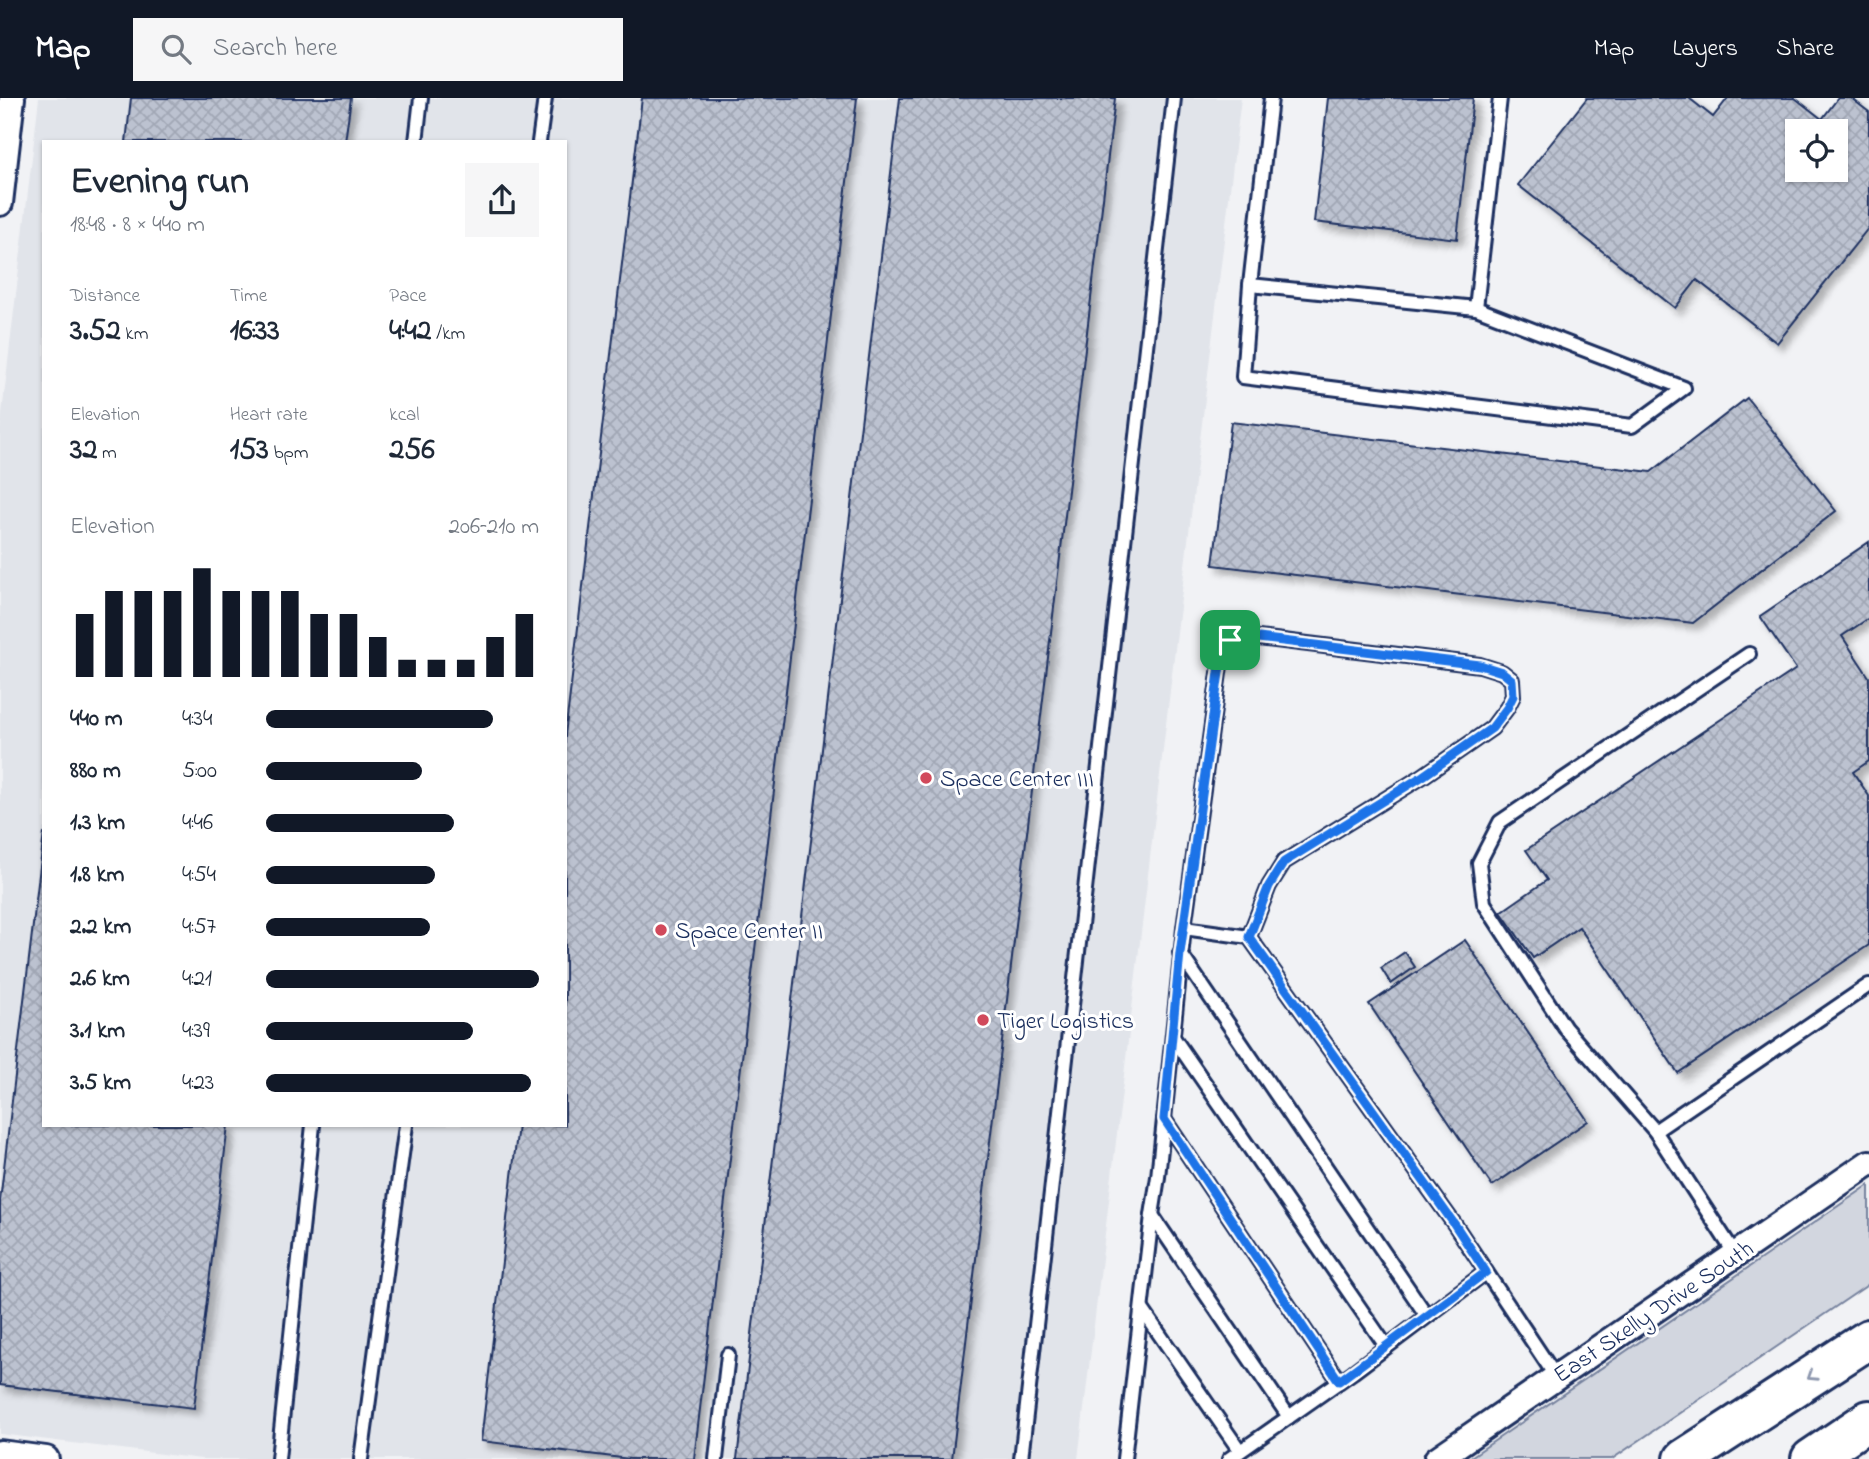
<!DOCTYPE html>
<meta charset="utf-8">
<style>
body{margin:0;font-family:"Indie Flower",sans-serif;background:#f6f6f7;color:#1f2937;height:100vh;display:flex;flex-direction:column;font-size:26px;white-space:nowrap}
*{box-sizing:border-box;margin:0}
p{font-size:23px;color:#747a83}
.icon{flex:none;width:38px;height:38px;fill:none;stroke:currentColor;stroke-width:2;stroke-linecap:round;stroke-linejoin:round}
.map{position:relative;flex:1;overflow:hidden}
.sheet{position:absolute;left:42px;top:42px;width:525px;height:987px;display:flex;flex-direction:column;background:#fff;border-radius:0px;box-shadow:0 2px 5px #0004}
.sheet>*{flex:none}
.controls{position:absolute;left:1785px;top:21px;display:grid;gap:14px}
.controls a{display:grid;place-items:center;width:63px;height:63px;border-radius:0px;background:#fff;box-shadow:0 2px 5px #0004;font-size:35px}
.pin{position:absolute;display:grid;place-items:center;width:60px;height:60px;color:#fff;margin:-30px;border-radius:14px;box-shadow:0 4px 10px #0006}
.round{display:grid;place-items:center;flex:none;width:74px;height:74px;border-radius:0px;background:#f6f6f7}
.overview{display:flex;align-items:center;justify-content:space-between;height:119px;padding:0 28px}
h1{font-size:38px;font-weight:700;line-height:52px}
.metrics{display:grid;grid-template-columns:repeat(3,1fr);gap:10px;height:119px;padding:7px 28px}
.metrics div{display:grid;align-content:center}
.metrics b{font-size:30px;font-weight:700}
.metrics small{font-size:19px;font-weight:400}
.metrics p{font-size:19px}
.chart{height:196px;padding:14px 28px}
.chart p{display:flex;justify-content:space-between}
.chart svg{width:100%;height:126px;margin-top:7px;stroke:#111827;stroke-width:6}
ul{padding:0 28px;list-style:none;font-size:23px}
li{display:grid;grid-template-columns:112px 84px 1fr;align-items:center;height:52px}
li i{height:18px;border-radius:9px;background:#111827}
header{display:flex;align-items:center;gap:42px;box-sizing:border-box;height:98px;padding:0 35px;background:#111827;color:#fff}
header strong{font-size:33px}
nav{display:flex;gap:38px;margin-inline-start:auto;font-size:24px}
.search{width:490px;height:63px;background:#f6f6f7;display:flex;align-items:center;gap:18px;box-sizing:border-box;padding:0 24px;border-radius:0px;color:#747a83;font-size:26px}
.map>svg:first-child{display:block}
.built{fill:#e1e4ea;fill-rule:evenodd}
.grass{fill:#d2d6df;stroke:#76829e;stroke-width:2}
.building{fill:url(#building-cross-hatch);stroke:#1b2f5e;stroke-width:2;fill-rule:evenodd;filter:url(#shadow)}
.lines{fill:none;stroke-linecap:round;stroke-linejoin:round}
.lane-casing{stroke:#1b2f5e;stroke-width:18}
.street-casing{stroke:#1b2f5e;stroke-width:30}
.highway-casing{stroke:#1b2f5e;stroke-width:44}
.lane{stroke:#fff;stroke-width:12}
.street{stroke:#fff;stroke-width:24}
.highway{stroke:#fff;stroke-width:38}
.oneway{stroke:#8d97ae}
.route-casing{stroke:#fff;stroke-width:14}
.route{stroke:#1a73e8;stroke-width:9}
.poi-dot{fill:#d1495b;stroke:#fff;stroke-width:2.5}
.labels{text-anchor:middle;stroke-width:6;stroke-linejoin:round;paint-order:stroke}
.poi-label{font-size:24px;fill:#1b2f5e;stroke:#fff;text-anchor:start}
.street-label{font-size:24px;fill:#1b2f5e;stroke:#fff}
</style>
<header>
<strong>Map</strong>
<div class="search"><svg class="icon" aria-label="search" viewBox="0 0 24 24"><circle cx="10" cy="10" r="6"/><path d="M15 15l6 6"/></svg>Search here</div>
<nav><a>Map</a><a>Layers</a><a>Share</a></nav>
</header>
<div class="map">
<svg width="1869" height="1361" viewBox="0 0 1869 1361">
<defs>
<pattern id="building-cross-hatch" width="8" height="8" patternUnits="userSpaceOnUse" patternTransform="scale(1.75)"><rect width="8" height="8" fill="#bcc2d0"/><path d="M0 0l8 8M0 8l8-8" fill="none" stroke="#a1a7b5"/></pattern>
<filter id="shadow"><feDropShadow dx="6" dy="6" stdDeviation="3.5" flood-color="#0004"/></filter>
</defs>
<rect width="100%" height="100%" fill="#f1f2f5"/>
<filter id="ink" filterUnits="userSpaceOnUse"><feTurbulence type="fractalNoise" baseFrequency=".0143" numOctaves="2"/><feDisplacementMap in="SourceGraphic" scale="14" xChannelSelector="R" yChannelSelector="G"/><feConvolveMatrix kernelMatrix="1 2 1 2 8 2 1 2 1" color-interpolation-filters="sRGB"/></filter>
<g filter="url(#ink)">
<!-- built -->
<path class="built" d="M39,0h1202l-163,1361h-876l-202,-25v-1004zM44,44h521v983h-521z"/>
<!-- grass -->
<path class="grass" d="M1869,1087v99l-257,175h-144z"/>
<!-- building -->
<g class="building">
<path d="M131,0h220l-6,44h-219z"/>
<path d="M642,0h215l-163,1361h-64l-149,-18 37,-316h47v-390z"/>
<path d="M900,0h215l-163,1361h-215z"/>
<path d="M1328,0h145l-16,141 -143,-17z"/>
<path d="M1587,0h102l24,19 15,-19h67l27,21 16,-21h13l18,14v115l-92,116 -80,-63 -22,28 -157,-123zM1797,33h39v39h-39z"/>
<path d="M1747,300l89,113 -143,112 -480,-58 18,-143 420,50z"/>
<path d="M1869,444v76l-27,18 27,41v84l-16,11 16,24v149l-191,128 -99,-146 -46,31 -32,-46 46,-32 -21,-30 270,-181 -36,-53z"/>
<path d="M44,735v292h184l-34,283 -194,-23v-184z"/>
<path d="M1465,842l123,181 -96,65 -123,-182z"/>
<path d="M1405,854l10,15 -24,17 -10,-16z"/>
</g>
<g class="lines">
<!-- lane casing -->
<g class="lane-casing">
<g id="lane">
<path d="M1271,0l-21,187 226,23 24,-210"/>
<path d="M416,44l5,-44"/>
<path d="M539,44l6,-44"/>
<path d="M1250,187l-7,92 389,49 52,-38 -208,-80"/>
<path d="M1184,830l38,-277 8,-11 12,-4 238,29 22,7 10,8 1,16 -6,12 -15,20 -69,48 -139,86 -15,24 -20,51"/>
<path d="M1180,855l247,363"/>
<path d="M1173,939l213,309"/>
<path d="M1164,1021l175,262"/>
<path d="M1655,1033l214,-146"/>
<path d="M1152,1117l137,202"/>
<path d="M1735,1156l-80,-123 -90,-103 -81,-125 -5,-40 21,-41 249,-168"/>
<path d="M1142,1211l98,142"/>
<path d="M278,1361l35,-334"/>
<path d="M361,1361l45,-334"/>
<path d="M716,1361l12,-104"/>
<path d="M1021,1361l153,-1361"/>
<path d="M1124,1361l28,-244 6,-38 26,-249 65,9 206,288 101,152"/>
<path d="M1229,1361l124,-87 133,-100"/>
</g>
</g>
<!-- street casing -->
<g class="street-casing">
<g id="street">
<path d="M0,105l12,-105"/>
<path d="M0,1355l46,6"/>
<path d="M1437,1361l432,-296"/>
</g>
</g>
<!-- highway casing -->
<g class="highway-casing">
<g id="highway">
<path d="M1684,1361l185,-120"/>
<path d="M1811,1361l58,-39"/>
</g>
</g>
<!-- lane -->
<use href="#lane" class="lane"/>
<!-- street -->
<use href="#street" class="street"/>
<!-- highway -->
<use href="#highway" class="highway"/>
</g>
<!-- one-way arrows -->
<defs><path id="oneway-chevron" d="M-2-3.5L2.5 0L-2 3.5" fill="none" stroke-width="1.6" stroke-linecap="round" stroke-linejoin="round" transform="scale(1.75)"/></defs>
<use class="oneway" href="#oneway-chevron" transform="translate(1812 1278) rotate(147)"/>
</g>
<g class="lines" filter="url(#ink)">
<!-- route casing -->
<g class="route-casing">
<path id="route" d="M1242,538l238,29 22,7 10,8 1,16 -6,12 -15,20 -69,48 -139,86 -15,24 -20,51 206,288 31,47 -147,109 -175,-262 16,-166 42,-302 8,-11z"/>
</g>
<!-- route -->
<use href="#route" class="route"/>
</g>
<!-- markers -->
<g class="poi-dot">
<circle cx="926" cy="680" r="7"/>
<circle cx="661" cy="832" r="7"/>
<circle cx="983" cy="922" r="7"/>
</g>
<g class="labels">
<!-- poi labels -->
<g class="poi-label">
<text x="940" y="688">Space Center III</text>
<text x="675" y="840">Space Center II</text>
<text x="997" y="930">Tiger Logistics</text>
</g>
<!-- street labels -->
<g class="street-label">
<text transform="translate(1653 1213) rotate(-34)" y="8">East Skelly Drive South</text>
</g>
</g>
</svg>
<div class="controls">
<a><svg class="icon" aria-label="locate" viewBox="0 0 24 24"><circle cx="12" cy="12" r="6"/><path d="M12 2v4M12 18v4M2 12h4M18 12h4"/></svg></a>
</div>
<div class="pin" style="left:1230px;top:542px;background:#1e9e55"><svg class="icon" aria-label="arrive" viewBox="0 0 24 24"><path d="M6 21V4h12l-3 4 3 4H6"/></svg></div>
<section class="sheet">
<div class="overview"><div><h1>Evening run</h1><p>18:48 · 8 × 440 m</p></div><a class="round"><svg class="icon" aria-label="share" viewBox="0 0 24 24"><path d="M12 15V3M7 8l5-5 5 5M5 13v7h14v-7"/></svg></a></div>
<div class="metrics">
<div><p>Distance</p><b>3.52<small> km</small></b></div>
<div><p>Time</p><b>16:33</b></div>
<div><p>Pace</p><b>4:42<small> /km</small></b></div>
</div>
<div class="metrics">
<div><p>Elevation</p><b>32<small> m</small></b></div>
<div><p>Heart rate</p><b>153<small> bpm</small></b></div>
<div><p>kcal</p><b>256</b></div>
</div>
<div class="chart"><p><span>Elevation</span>206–210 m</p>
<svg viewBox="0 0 160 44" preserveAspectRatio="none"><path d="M5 44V22M15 44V14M25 44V14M35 44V14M45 44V6M55 44V14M65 44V14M75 44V14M85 44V22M95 44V22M105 44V30M115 44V38M125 44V38M135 44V38M145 44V30M155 44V22"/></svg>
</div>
<ul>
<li><b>440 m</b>4:34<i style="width:83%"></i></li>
<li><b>880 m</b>5:00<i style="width:57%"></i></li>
<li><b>1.3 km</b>4:46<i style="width:69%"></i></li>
<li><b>1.8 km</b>4:54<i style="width:62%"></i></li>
<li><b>2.2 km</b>4:57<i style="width:60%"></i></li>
<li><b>2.6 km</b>4:21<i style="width:100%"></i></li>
<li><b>3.1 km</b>4:39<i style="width:76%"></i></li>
<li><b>3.5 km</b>4:23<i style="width:97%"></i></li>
</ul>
</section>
</div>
